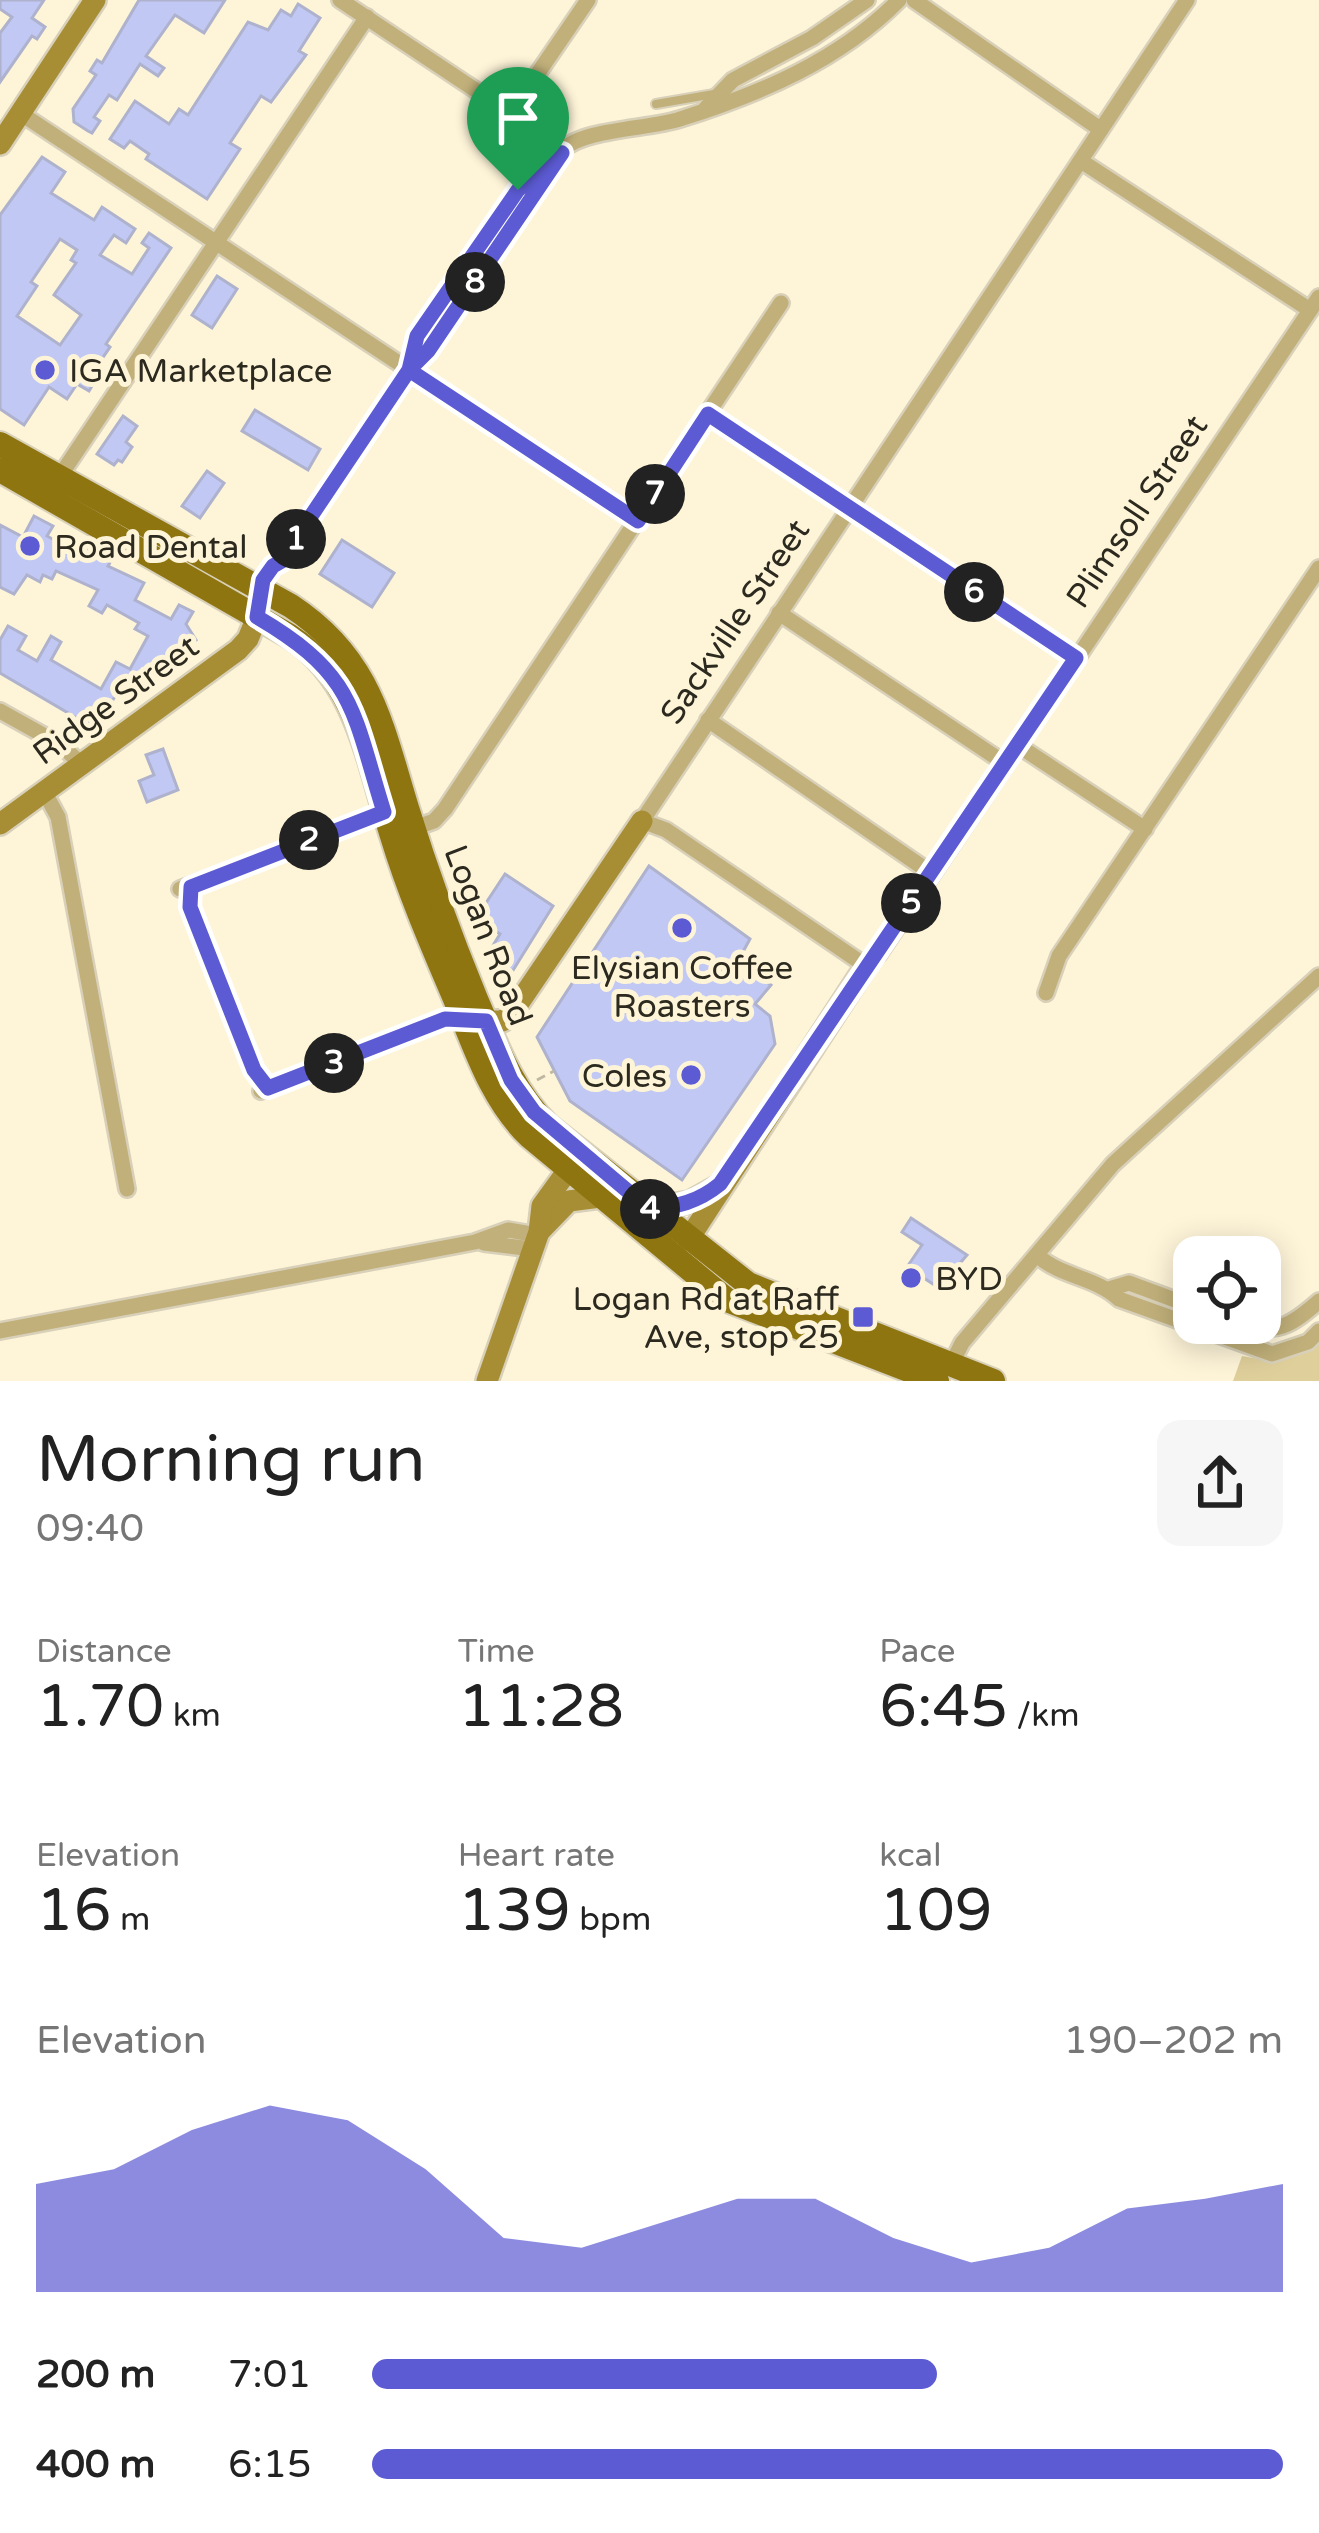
<!DOCTYPE html>
<meta charset="utf-8">
<style>
body{margin:0;font-family:"Varela Round",sans-serif;background:#f6f6f6;color:#222;height:100vh;display:flex;flex-direction:column;font-size:45px;white-space:nowrap}
*{box-sizing:border-box;margin:0}
p{font-size:39px;color:#767676}
.icon{flex:none;width:66px;height:66px;fill:none;stroke:currentColor;stroke-width:2;stroke-linecap:round;stroke-linejoin:round}
.map{position:relative;height:1381px;overflow:hidden}
.details{display:flex;flex-direction:column;background:#fff;flex:1}
.details>*{flex:none}
.buttons{position:absolute;left:1173px;top:1236px;display:grid;gap:24px}
.buttons a{display:grid;place-items:center;width:108px;height:108px;border-radius:24px;background:#fff;box-shadow:0 6px 30px #0003;font-size:60px}
.pin{position:absolute;display:grid;place-items:center;width:102px;height:102px;color:#fff;margin:-123px -51px;border-radius:50% 50% 50% 0;rotate:-45deg;box-shadow:0 0 12px #0007}
.pin .icon{rotate:45deg}
.km{position:absolute;width:60px;height:60px;margin:-30px;border-radius:50%;background:#222;color:#fff;font-size:33px;line-height:60px;text-align:center}
.round{display:grid;place-items:center;flex:none;width:126px;height:126px;border-radius:24px;background:#f6f6f6}
.overview{display:flex;align-items:center;justify-content:space-between;height:204px;padding:0 36px}
h1{font-size:66px;font-weight:600;line-height:90px}
.stats{display:grid;grid-template-columns:repeat(3,1fr);gap:18px;height:204px;padding:12px 36px}
.stats div{display:grid;align-content:center}
.stats b{font-size:60px;font-weight:600}
.stats small{font-size:33px;font-weight:400}
.stats p{font-size:33px}
.chart{height:336px;padding:24px 36px}
.chart p{display:flex;justify-content:space-between}
.chart svg{width:100%;height:216px;margin-top:12px;fill:#5c5bd3;opacity:.7}
ul{padding:0 36px;list-style:none;font-size:39px}
li{display:grid;grid-template-columns:192px 144px 1fr;align-items:center;height:90px}
li i{height:30px;border-radius:15px;background:#5c5bd3}
.map>svg:first-child{display:block}
.green{fill:#dfcf9b}
.building{fill:#c1c8f4;stroke:#aeb2cd;stroke-width:3;fill-rule:evenodd}
.lines{fill:none;stroke-linecap:round;stroke-linejoin:round}
.lane-casing{stroke:#d8d0b8;stroke-width:12}
.street-casing{stroke:#d8d0b8;stroke-width:20}
.secondary-casing{stroke:#d8d0b8;stroke-width:26}
.primary-casing{stroke:#d8d0b8;stroke-width:28}
.path{stroke:#bfb7a1;stroke-width:3;stroke-dasharray:9 6;stroke-linecap:butt}
.lane{stroke:#c1b07a;stroke-width:8}
.street{stroke:#c1b07a;stroke-width:15}
.secondary{stroke:#a78d33;stroke-width:21}
.primary{stroke:#8e7510;stroke-width:24}
.route-casing{stroke:#fff;stroke-width:24}
.route{stroke:#5c5bd3;stroke-width:15}
.poi-dot{fill:#5c5bd3;stroke:#fef5d9;stroke-width:4.5}
.labels{text-anchor:middle;stroke-width:10;stroke-linejoin:round;paint-order:stroke}
.poi-label{font-size:33px;fill:#2c291f;stroke:#fef5d9;text-anchor:start}
.street-label{font-size:33px;fill:#2c291f;stroke:#fef5d9}
</style>
<div class="map">
<svg width="1319" height="1381" viewBox="0 0 1319 1381">
<rect width="100%" height="100%" fill="#fef5d9"/>
<!-- green -->
<path class="green" d="M1319,1342v39h-86l9,-25c38,7 45,7 77,-14z"/>
<!-- building -->
<g class="building">
<path d="M0,0h44l-12,18 13,9 -8,12 -5,-3 -32,46v-49l12,-16 -12,-8z"/>
<path d="M139,0h86l-21,33 -29,-18 -29,41 18,12 -6,8 -18,-12 -23,36 -8,-5 -15,22 6,4 -8,12 -4,-2 -14,-9 -1,-13 23,-34 -6,-4 7,-11 5,3z"/>
<path d="M298,4l22,14 -21,33 7,4 -35,47 -10,-6 -31,47 10,6 -33,50 -61,-40 3,-5 -19,-13 -6,7 -14,-9 25,-38 34,23 10,-15 9,6 60,-93 20,8 13,-20 10,6z"/>
<path d="M42,157l23,15 -14,21 43,27 8,-13 33,22 -9,14 -12,-8 -14,20 32,19 17,-26 -7,-5 7,-10 22,15 -65,96 4,3 -17,25 5,4 -9,15 -12,-7 -10,15 -18,-12 -25,38 -24,-16v-194zM60,239l17,11 -6,10 5,3 -22,32 27,20 -21,30 -43,-29 20,-30 -6,-4z"/>
<path d="M217,276l20,13 -25,39 -20,-13z"/>
<path d="M255,410l65,39 -12,21 -66,-39z"/>
<path d="M123,416l14,10 -11,16 6,5 -10,15 -4,-2 -4,5 -17,-11z"/>
<path d="M207,471l17,12 -24,35 -18,-12z"/>
<path d="M34,516l19,10 -6,10 24,13 3,-6 21,7 17,9 -4,7 36,17 -9,17 36,19 8,-14 14,7 -7,12 10,16 -22,13 -12,24 -10,-6 -17,25 -15,-9 -17,31 -8,-4 -8,10 -87,-51v-33l8,-14 18,10 -8,14 19,11 14,-25 10,6 -10,18 50,29 15,-27 14,7 18,-33 -13,-7 4,-6 -32,-18 -5,8 -13,-7 9,-16 -42,-19 -4,8 -9,-4 -3,7 -13,-7 -13,19 -14,-7v-62l23,12z"/>
<path d="M342,540l52,33 -22,34 -52,-33z"/>
<path d="M163,749l15,41 -31,12 -8,-21 15,-6 -8,-20z"/>
<path d="M649,866l101,73 -12,22 33,24 -16,19 15,12 5,28 -93,136 -112,-79 -33,-64z"/>
<path d="M505,874l48,32 -41,66 -14,-9 5,-8 -11,-8 8,-13 -24,-16z"/>
<path d="M911,1218l56,37 -28,33 -32,-21 15,-22 -20,-13z"/>
</g>
<g class="lines">
<!-- lane casing -->
<g class="lane-casing">
<g id="lane">
<path d="M656,104l64,-11"/>
<path d="M262,581l11,-14 12,-8"/>
<path d="M191,887l2,31 61,152 13,17"/>
</g>
</g>
<!-- street casing -->
<g class="street-casing">
<g id="street">
<path d="M340,0l224,149c20,-20 86,-20 116,-30 80,-25 160,-59 219,-119"/>
<path d="M914,0l186,129"/>
<path d="M1187,0l-545,821 24,9 200,136 13,-12 440,-657"/>
<path d="M706,108l27,-28 79,-42 55,-38"/>
<path d="M20,113l618,408"/>
<path d="M510,114l78,-114"/>
<path d="M1081,161l229,149"/>
<path d="M409,370l8,-34 101,-146 32,-28"/>
<path d="M708,414l368,245"/>
<path d="M60,476l307,-459"/>
<path d="M287,558l12,-24 110,-164 19,-19 136,-202"/>
<path d="M779,613l227,151"/>
<path d="M0,711l61,34 20,19"/>
<path d="M708,720l223,153"/>
<path d="M1019,746l126,83"/>
<path d="M44,791l14,26 69,372"/>
<path d="M406,831l28,-10 11,-12 336,-506"/>
<path d="M180,889l204,-77"/>
<path d="M1046,993l13,-37 260,-388"/>
<path d="M261,1091l184,-72 18,-1"/>
<path d="M484,1243l48,6"/>
<path d="M1037,1255c23,22 59,22 82,44l153,55 36,-12 11,-11"/>
<path d="M1109,1289l20,-6 65,24"/>
<path d="M1240,1323c36,13 52,2 79,-22"/>
<path d="M0,1331l475,-89 33,-12 29,5"/>
<path d="M950,1367l12,-24 151,-179 206,-188"/>
</g>
</g>
<!-- secondary casing -->
<g class="secondary-casing">
<g id="secondary">
<path d="M0,144l95,-144"/>
<path d="M0,824l238,-174 10,-11 9,-22"/>
<path d="M486,1021h16l8,-5 132,-195"/>
<path d="M649,1209l41,-7 25,-14"/>
<path d="M539,1232l30,-31 31,-4"/>
<path d="M688,1240l178,-274"/>
<path d="M487,1381l52,-149 3,-26 26,-36"/>
</g>
</g>
<!-- primary casing -->
<g class="primary-casing">
<g id="primary">
<path d="M0,444l291,162c79,52 90,117 116,202 20,65 43,128 69,191 20,46 36,91 72,127l200,158 245,97"/>
<path d="M0,470l290,166c68,44 79,128 102,200 17,56 40,109 63,163 20,48 36,100 74,137l198,164 210,81"/>
</g>
</g>
<!-- path -->
<path class="path" d="M537,1080l17,-9"/>
<!-- lane -->
<use href="#lane" class="lane"/>
<!-- street -->
<use href="#street" class="street"/>
<!-- secondary -->
<use href="#secondary" class="secondary"/>
<!-- primary -->
<use href="#primary" class="primary"/>
</g>
<g class="lines">
<!-- route casing -->
<g class="route-casing">
<path id="route" d="M518,190l-101,146 -8,34 -110,164 -12,24 -14,8 -10,14 -6,37c99,58 95,93 127,195l-193,75 -1,20 64,163 14,18 177,-69 41,2 25,59 23,32 115,97c28,-2 49,-7 71,-25l356,-526 -368,-244 -70,107 -229,-151 19,-19 134,-198 -44,37"/>
</g>
<!-- route -->
<use href="#route" class="route"/>
</g>
<!-- markers -->
<g class="poi-dot">
<circle cx="45" cy="370" r="12"/>
<circle cx="30" cy="546" r="12"/>
<circle cx="682" cy="928" r="12"/>
<circle cx="691" cy="1075" r="12"/>
<circle cx="911" cy="1278" r="12"/>
<rect x="851" y="1305" width="24" height="24" rx="6"/>
</g>
<g class="labels">
<!-- poi labels -->
<g class="poi-label">
<text x="69" y="382">IGA Marketplace</text>
<text x="54" y="558">Road Dental</text>
<text x="682" y="979" text-anchor="middle">Elysian Coffee<tspan x="682" dy="38">Roasters</tspan></text>
<text x="667" y="1087" text-anchor="end">Coles</text>
<text x="935" y="1290">BYD</text>
<text x="839" y="1310" text-anchor="end">Logan Rd at Raff<tspan x="839" dy="38">Ave, stop 25</tspan></text>
</g>
<!-- street labels -->
<g class="street-label">
<text transform="translate(1136 511) rotate(-56)" y="12">Plimsoll Street</text>
<text transform="translate(734 621) rotate(-56)" y="12">Sackville Street</text>
<text transform="translate(115 699) rotate(-36)" y="12">Ridge Street</text>
<text transform="translate(489 935) rotate(69)" y="12">Logan Road</text>
</g>
</g>
</svg>
<div class="buttons">
<a><svg class="icon" aria-label="locate" viewBox="0 0 24 24"><circle cx="12" cy="12" r="6"/><path d="M12 2v4M12 18v4M2 12h4M18 12h4"/></svg></a>
</div>
<div class="pin" style="left:518px;top:190px;background:#1e9e55"><svg class="icon" aria-label="arrive" viewBox="0 0 24 24"><path d="M6 21V4h12l-3 4 3 4H6"/></svg></div>
<b class="km" style="left:296px;top:539px">1</b>
<b class="km" style="left:309px;top:840px">2</b>
<b class="km" style="left:334px;top:1063px">3</b>
<b class="km" style="left:650px;top:1209px">4</b>
<b class="km" style="left:911px;top:903px">5</b>
<b class="km" style="left:974px;top:592px">6</b>
<b class="km" style="left:655px;top:494px">7</b>
<b class="km" style="left:475px;top:282px">8</b>
</div>
<section class="details">
<div class="overview"><div><h1>Morning run</h1><p>09:40</p></div><a class="round"><svg class="icon" aria-label="share" viewBox="0 0 24 24"><path d="M12 15V3M7 8l5-5 5 5M5 13v7h14v-7"/></svg></a></div>
<div class="stats">
<div><p>Distance</p><b>1.70<small> km</small></b></div>
<div><p>Time</p><b>11:28</b></div>
<div><p>Pace</p><b>6:45<small> /km</small></b></div>
</div>
<div class="stats">
<div><p>Elevation</p><b>16<small> m</small></b></div>
<div><p>Heart rate</p><b>139<small> bpm</small></b></div>
<div><p>kcal</p><b>109</b></div>
</div>
<div class="chart"><p><span>Elevation</span>190–202 m</p>
<svg viewBox="0 0 160 44" preserveAspectRatio="none"><path d="M0 44V22L10 19L20 11L30 6L40 9L50 19L60 33L70 35L80 30L90 25L100 25L110 33L120 38L130 35L140 27L150 25L160 22V44z"/></svg>
</div>
<ul>
<li><b>200 m</b>7:01<i style="width:62%"></i></li>
<li><b>400 m</b>6:15<i style="width:100%"></i></li>
</ul>
</section>
